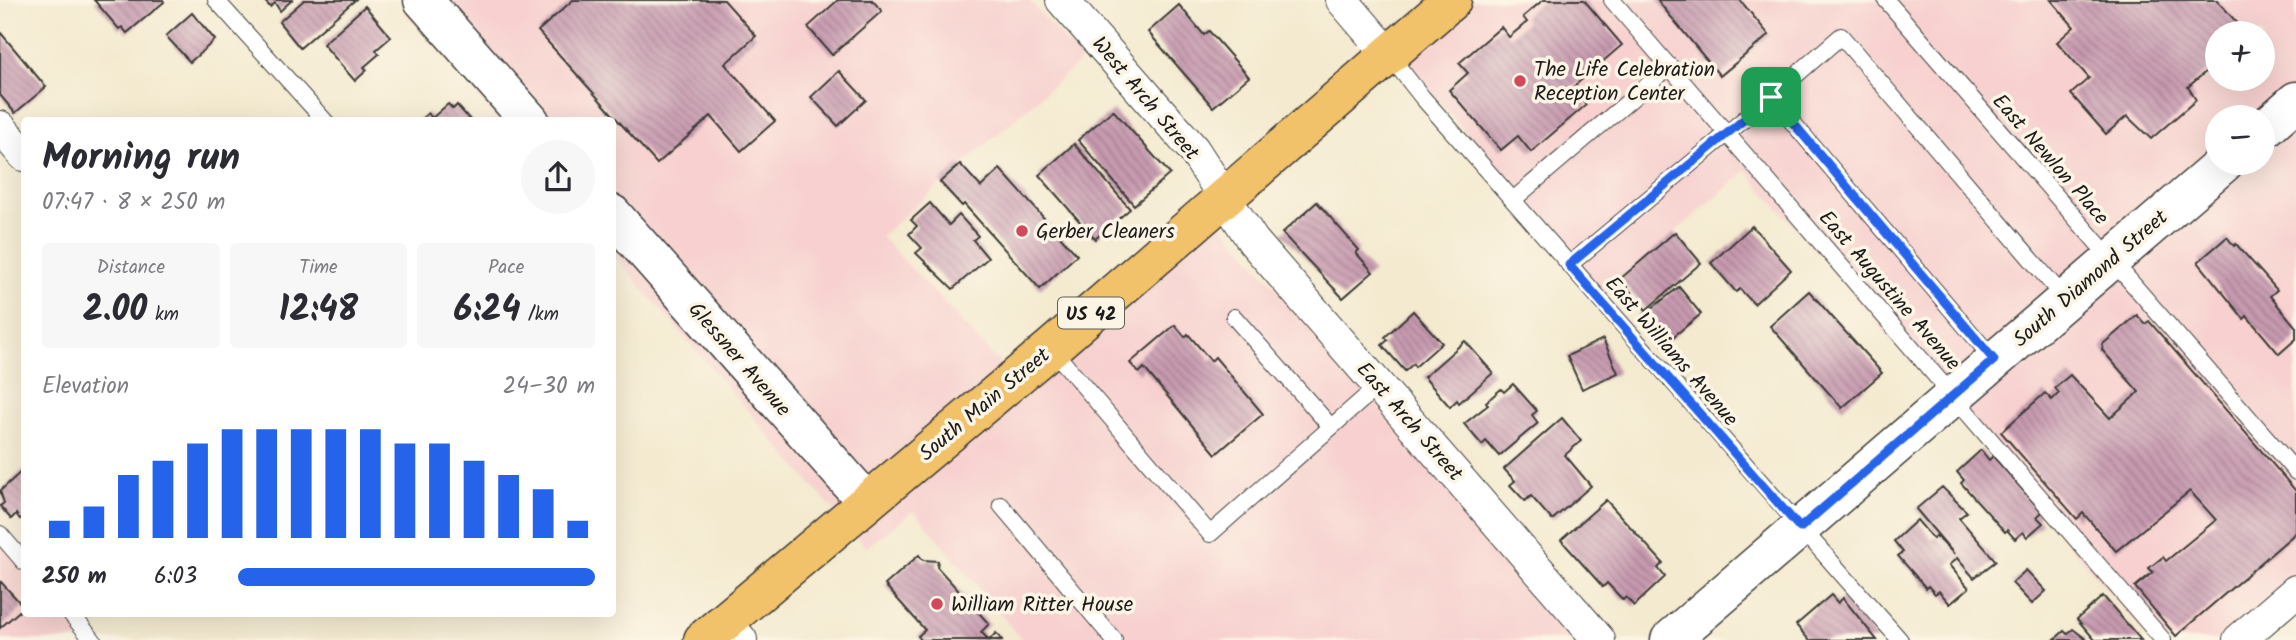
<!DOCTYPE html>
<meta charset="utf-8">
<style>
body{margin:0;font-family:Kalam,sans-serif;background:#f7f7f7;color:#2b2b33;height:100vh;display:flex;flex-direction:column;font-size:26px;white-space:nowrap}
*{box-sizing:border-box;margin:0}
p{font-size:23px;color:#7c7c81}
.icon{flex:none;width:38px;height:38px;fill:none;stroke:currentColor;stroke-width:2;stroke-linecap:round;stroke-linejoin:round}
.map{position:relative;flex:1;overflow:hidden}
.sheet{position:absolute;left:21px;top:117px;width:595px;height:500px;display:flex;flex-direction:column;background:#fff;border-radius:7px;box-shadow:0 7px 28px #0002}
.sheet>*{flex:none}
.tools{position:absolute;left:2205px;top:21px;display:grid;gap:14px}
.tools a{display:grid;place-items:center;width:70px;height:70px;border-radius:50%;background:#fff;box-shadow:0 7px 28px #0002;font-size:35px}
.pin{position:absolute;display:grid;place-items:center;width:60px;height:60px;color:#fff;margin:-30px;border-radius:14px;box-shadow:0 4px 10px #0006}
.round{display:grid;place-items:center;flex:none;width:74px;height:74px;border-radius:37px;background:#f7f7f7}
.overview{display:flex;align-items:center;justify-content:space-between;height:119px;padding:0 21px}
h1{font-size:38px;font-weight:700;line-height:52px}
.stats{display:grid;grid-template-columns:repeat(3,1fr);gap:10px;height:119px;padding:7px 21px}
.stats div{display:grid;align-content:center;border-radius:7px;background:#f7f7f7;text-align:center}
.stats b{font-size:35px;font-weight:700}
.stats small{font-size:19px;font-weight:400}
.stats p{font-size:19px}
.chart{height:196px;padding:14px 21px}
.chart p{display:flex;justify-content:space-between}
.chart svg{width:100%;height:126px;margin-top:7px;stroke:#2563eb;stroke-width:6}
ul{padding:0 21px;list-style:none;font-size:23px}
li{display:grid;grid-template-columns:112px 84px 1fr;align-items:center;height:52px}
li i{height:18px;border-radius:9px;background:#2563eb}
.map>svg:first-child{display:block}
.built{fill:#f7d0cf;fill-rule:evenodd}
.building{fill:url(#building-back-hatch)}
.lines{fill:none;stroke-linecap:round;stroke-linejoin:round}
.service-casing{stroke:#3c3b37;stroke-width:18}
.minor-casing{stroke:#3c3b37;stroke-width:34}
.tertiary-casing{stroke:#3c3b37;stroke-width:41}
.trunk-casing{stroke:#3c3b37;stroke-width:41}
.service{stroke:#fff;stroke-width:16}
.minor{stroke:#fff;stroke-width:32}
.tertiary{stroke:#fff;stroke-width:38}
.trunk{stroke:#f2c26a;stroke-width:38}
.route-casing{stroke:#fff;stroke-width:14}
.route{stroke:#2563eb;stroke-width:9}
.poi-dot{fill:#d1495b;stroke:#fcf5e5;stroke-width:2.5}
.labels{text-anchor:middle;stroke-width:7;stroke-linejoin:round;paint-order:stroke}
.shield{fill:#fcf5e5;stroke:#5f5d58;stroke-width:2}
.shield-label{font-size:19px;font-weight:bold;fill:#1c1c1c}
.poi-label{font-size:21px;fill:#1c1c1c;stroke:#fcf5e5;text-anchor:start}
.street-label{font-size:21px;fill:#1c1c1c;stroke:#fcf5e5}
</style>
<div class="map">
<svg width="2296" height="640" viewBox="0 0 2296 640">
<defs>
<pattern id="building-back-hatch" width="6" height="6" patternUnits="userSpaceOnUse" patternTransform="scale(1.75)"><rect width="6" height="6" fill="#c79ab0"/><path d="M-1 5l2 2M0 0l6 6M5-1l2 2" fill="none" stroke="#a17d8e"/></pattern>
</defs>
<rect width="100%" height="100%" fill="#fcf5e5"/>
<filter id="ink" filterUnits="userSpaceOnUse"><feTurbulence type="fractalNoise" baseFrequency=".0143" numOctaves="2"/><feDisplacementMap in="SourceGraphic" scale="14" xChannelSelector="R" yChannelSelector="G"/><feConvolveMatrix kernelMatrix="1 2 1 2 8 2 1 2 1" color-interpolation-filters="sRGB"/></filter>
<filter id="wash" filterUnits="userSpaceOnUse"><feTurbulence type="fractalNoise" baseFrequency=".00686" numOctaves="4" result="noise"/><feDisplacementMap in="SourceGraphic" scale="28" xChannelSelector="R" yChannelSelector="G"/><feGaussianBlur stdDeviation="1.57" result="paint"/><feColorMatrix in="noise" values="0 0 0 0 0 0 0 0 0 0 0 0 0 0 0 0 0 1.4 0 .05"/><feComposite in="paint" operator="in"/></filter>
<g filter="url(#wash)">
<rect width="100%" height="100%" fill="#f4ead0"/>
<!-- built -->
<g class="built">
<path d="M423,0h606l53,60 -201,176 127,136 193,-172 380,440h-559l-108,-130 -48,38 -253,-294 -1,-133h-114l-92,-107z"/>
<path d="M1463,0h833v614l-29,26h-116l-405,-469 -143,123 -204,-240zM2217,33h46v46h-46zM2217,117h46v46h-46z"/>
<path d="M0,533l24,27v54h49l23,26h-96z"/>
</g>
<g id="blocks">
<!-- building -->
<g class="building">
<path d="M94,0h69l1,2 -37,31 -5,-6 -3,2z"/>
<path d="M264,0h28l-12,11 -5,-8 -5,4z"/>
<path d="M304,0h51l-55,48 -21,-26z"/>
<path d="M573,0h151l32,36 -31,28 50,57 -34,30 -30,-35 -54,48 -119,-133z"/>
<path d="M838,0h34l10,11 -50,44 -24,-28z"/>
<path d="M1543,0h41l38,45 -50,43 14,17 -55,47 -13,-16 -17,14 -52,-60 19,-17 -9,-10 42,-36 8,10 18,-15 -4,-5z"/>
<path d="M1657,0h83l29,35 -49,41z"/>
<path d="M2051,0h166l29,33h-29v29l-29,25 8,13 -45,39 -24,-23 -21,18 -35,-40 18,-16 -32,-36 17,-15z"/>
<path d="M1179,5l25,30 5,-4 40,46 -36,30 -65,-75z"/>
<path d="M365,6l26,31 -15,13 3,4 -15,13 3,3 -12,11 -32,-37z"/>
<path d="M192,13l23,27 -25,22 -24,-26z"/>
<path d="M0,32l46,55 -31,26 -15,-18z"/>
<path d="M839,71l27,29 -28,26 -27,-29z"/>
<path d="M448,104l5,5 4,-4 14,16h-52l9,-8 4,5z"/>
<path d="M1113,110l57,64 -36,31 -56,-65z"/>
<path d="M1074,144l56,65 -35,30 -56,-64z"/>
<path d="M960,164l21,23 19,-18 77,86 -37,34 -76,-85 -2,2 -22,-24z"/>
<path d="M1317,202l42,48 -3,3 17,19 -30,26 -61,-65z"/>
<path d="M930,203l19,22 10,-10 19,21 -5,4 15,18 -35,31 -37,-36 6,-5 -13,-14 8,-8 -6,-6z"/>
<path d="M1752,226l39,44 -37,34 -14,-15 -4,3 -25,-29z"/>
<path d="M1675,232l26,31 -55,47 -26,-31z"/>
<path d="M2227,237l7,9 2,-2 41,46 -7,6 26,31v12l-17,15 -32,-38 -3,3 -46,-57z"/>
<path d="M1679,287l22,27 -38,31 -22,-28z"/>
<path d="M1809,291l73,82 -40,35 -72,-82z"/>
<path d="M1413,311l29,32 -27,24 -2,-3 -8,7 -23,-26 6,-5 -3,-3z"/>
<path d="M2137,315l8,9 4,-3 147,170v39l-4,6 -116,100 -41,-49 18,-15 -4,-4 14,-11 3,4 50,-41 -26,-29 -74,60 -33,-38 -6,6 -76,-87 44,-39 7,7 7,-7 -4,-5 15,-13 40,43 29,-26 -37,-42 1,-6z"/>
<path d="M1175,325l10,12 3,-3 23,27 4,-4 48,57 -47,40 -72,-86 -5,5 -9,-10z"/>
<path d="M1603,339l15,34 -36,16 -15,-33z"/>
<path d="M1465,341l28,32 -34,30 -2,-3 -7,7 -26,-30z"/>
<path d="M1513,384l24,27 -5,4 6,8 -39,33 -13,-15 -4,4 -18,-21 24,-19 -2,-3 15,-13 3,3z"/>
<path d="M1562,418l19,23 -16,14 26,31 -39,34 -21,-24 -6,5 -15,-16 5,-4 -11,-12z"/>
<path d="M1981,450l8,10 4,-4 49,56 -5,5 6,6 -16,14 -4,-5 -8,7 -8,-9 -2,2 -44,-49 3,-3 -7,-8z"/>
<path d="M24,469v47l-4,3 -4,-5 -5,5 -11,-13 4,-3 -4,-12z"/>
<path d="M1942,487l25,25 -8,6 37,43 -22,17 -17,-20 -8,7 20,23 -19,16 -11,-13 -4,3 -7,-8 -2,2 -28,-32 5,-4 -9,-11 23,-21 16,19 3,-3 18,18 -38,-45z"/>
<path d="M1606,500l57,63 -5,5 7,9 -31,29 -8,-9 -3,3 -16,-17 -4,4 -42,-47z"/>
<path d="M919,555l4,5 15,1 -1,6 52,57 -8,8 8,8 7,-7 6,7h-81l-3,-4 7,-6 -40,-45z"/>
<path d="M2026,570l20,21 -14,13 -20,-21z"/>
<path d="M0,581l24,26 -24,21z"/>
<path d="M1831,595l7,8 5,-5 34,42h-68l-13,-15z"/>
<path d="M2103,596l38,44h-46l-18,-21z"/>
<path d="M2073,629l14,11h-33l10,-9 3,3z"/>
</g>
</g>
</g>
<g filter="url(#ink)">
<use href="#blocks" fill-opacity="0" stroke="#3c3b37" stroke-width="2"/>
<g class="lines">
<!-- service casing -->
<g class="service-casing">
<g id="service">
<path d="M216,0l109,121"/>
<path d="M1612,0l551,640"/>
<path d="M1886,0l410,472"/>
<path d="M1389,55l33,42 478,543"/>
<path d="M1513,200l157,-134"/>
<path d="M1569,265l202,-168"/>
<path d="M1234,317l97,110"/>
<path d="M1051,348l159,186 169,-149"/>
<path d="M1994,360l-223,-263 70,-61 224,263"/>
<path d="M1001,505l113,135"/>
<path d="M0,534l24,28"/>
<path d="M71,614l22,26"/>
</g>
</g>
<!-- minor casing -->
<g class="minor-casing">
<g id="minor">
<path d="M1062,0l131,149 60,92 346,399"/>
<path d="M1342,0l47,55"/>
<path d="M0,127l24,28"/>
<path d="M725,621l16,19"/>
<path d="M2239,640l57,-49"/>
</g>
</g>
<!-- tertiary casing -->
<g class="tertiary-casing">
<g id="tertiary">
<path d="M423,0l107,121"/>
<path d="M2263,130l33,-29"/>
<path d="M612,214l255,288"/>
<path d="M1670,640l554,-477"/>
</g>
</g>
<!-- trunk casing -->
<g class="trunk-casing">
<path id="trunk" d="M703,640l348,-292 401,-348"/>
</g>
<!-- service -->
<use href="#service" class="service"/>
<!-- minor -->
<use href="#minor" class="minor"/>
<!-- tertiary -->
<use href="#tertiary" class="tertiary"/>
<!-- trunk -->
<use href="#trunk" class="trunk"/>
</g>
</g>
<g class="lines" filter="url(#ink)">
<!-- route casing -->
<g class="route-casing">
<path id="route" d="M1771,97l223,263 -194,168 -231,-263z"/>
</g>
<!-- route -->
<use href="#route" class="route"/>
</g>
<!-- markers -->
<g class="poi-dot">
<circle cx="1520" cy="81" r="7"/>
<circle cx="1022" cy="231" r="7"/>
<circle cx="937" cy="604" r="7"/>
</g>
<g class="labels">
<!-- shield labels -->
<rect class="shield" x="1058" y="297.5" width="66" height="31" rx="5"/>
<g class="shield-label">
<text x="1091" y="320">US 42</text>
</g>
<!-- poi labels -->
<g class="poi-label">
<text x="1534" y="76">The Life Celebration<tspan x="1534" dy="24">Reception Center</tspan></text>
<text x="1036" y="238">Gerber Cleaners</text>
<text x="951" y="611">William Ritter House</text>
</g>
<!-- street labels -->
<g class="street-label">
<text transform="translate(1146 98) rotate(50)" y="7">West Arch Street</text>
<text transform="translate(2051 159) rotate(49)" y="7">East Newlon Place</text>
<text transform="translate(2090 278) rotate(-41)" y="7">South Diamond Street</text>
<text transform="translate(1890 290) rotate(49)" y="7">East Augustine Avenue</text>
<text transform="translate(1672 351) rotate(49)" y="7">East Williams Avenue</text>
<text transform="translate(740 359) rotate(49)" y="7">Glessner Avenue</text>
<text transform="translate(984 404) rotate(-40)" y="7">South Main Street</text>
<text transform="translate(1410 421) rotate(49)" y="7">East Arch Street</text>
</g>
</g>
</svg>
<div class="tools">
<a>+</a>
<a>−</a>
</div>
<div class="pin" style="left:1771px;top:97px;background:#1e9e55"><svg class="icon" aria-label="arrive" viewBox="0 0 24 24"><path d="M6 21V4h12l-3 4 3 4H6"/></svg></div>
<section class="sheet">
<div class="overview"><div><h1>Morning run</h1><p>07:47 · 8 × 250 m</p></div><a class="round"><svg class="icon" aria-label="share" viewBox="0 0 24 24"><path d="M12 15V3M7 8l5-5 5 5M5 13v7h14v-7"/></svg></a></div>
<div class="stats">
<div><p>Distance</p><b>2.00<small> km</small></b></div>
<div><p>Time</p><b>12:48</b></div>
<div><p>Pace</p><b>6:24<small> /km</small></b></div>
</div>
<div class="chart"><p><span>Elevation</span>24–30 m</p>
<svg viewBox="0 0 160 44" preserveAspectRatio="none"><path d="M5 44V38M15 44V33M25 44V22M35 44V17M45 44V11M55 44V6M65 44V6M75 44V6M85 44V6M95 44V6M105 44V11M115 44V11M125 44V17M135 44V22M145 44V27M155 44V38"/></svg>
</div>
<ul>
<li><b>250 m</b>6:03<i style="width:100%"></i></li>
</ul>
</section>
</div>
